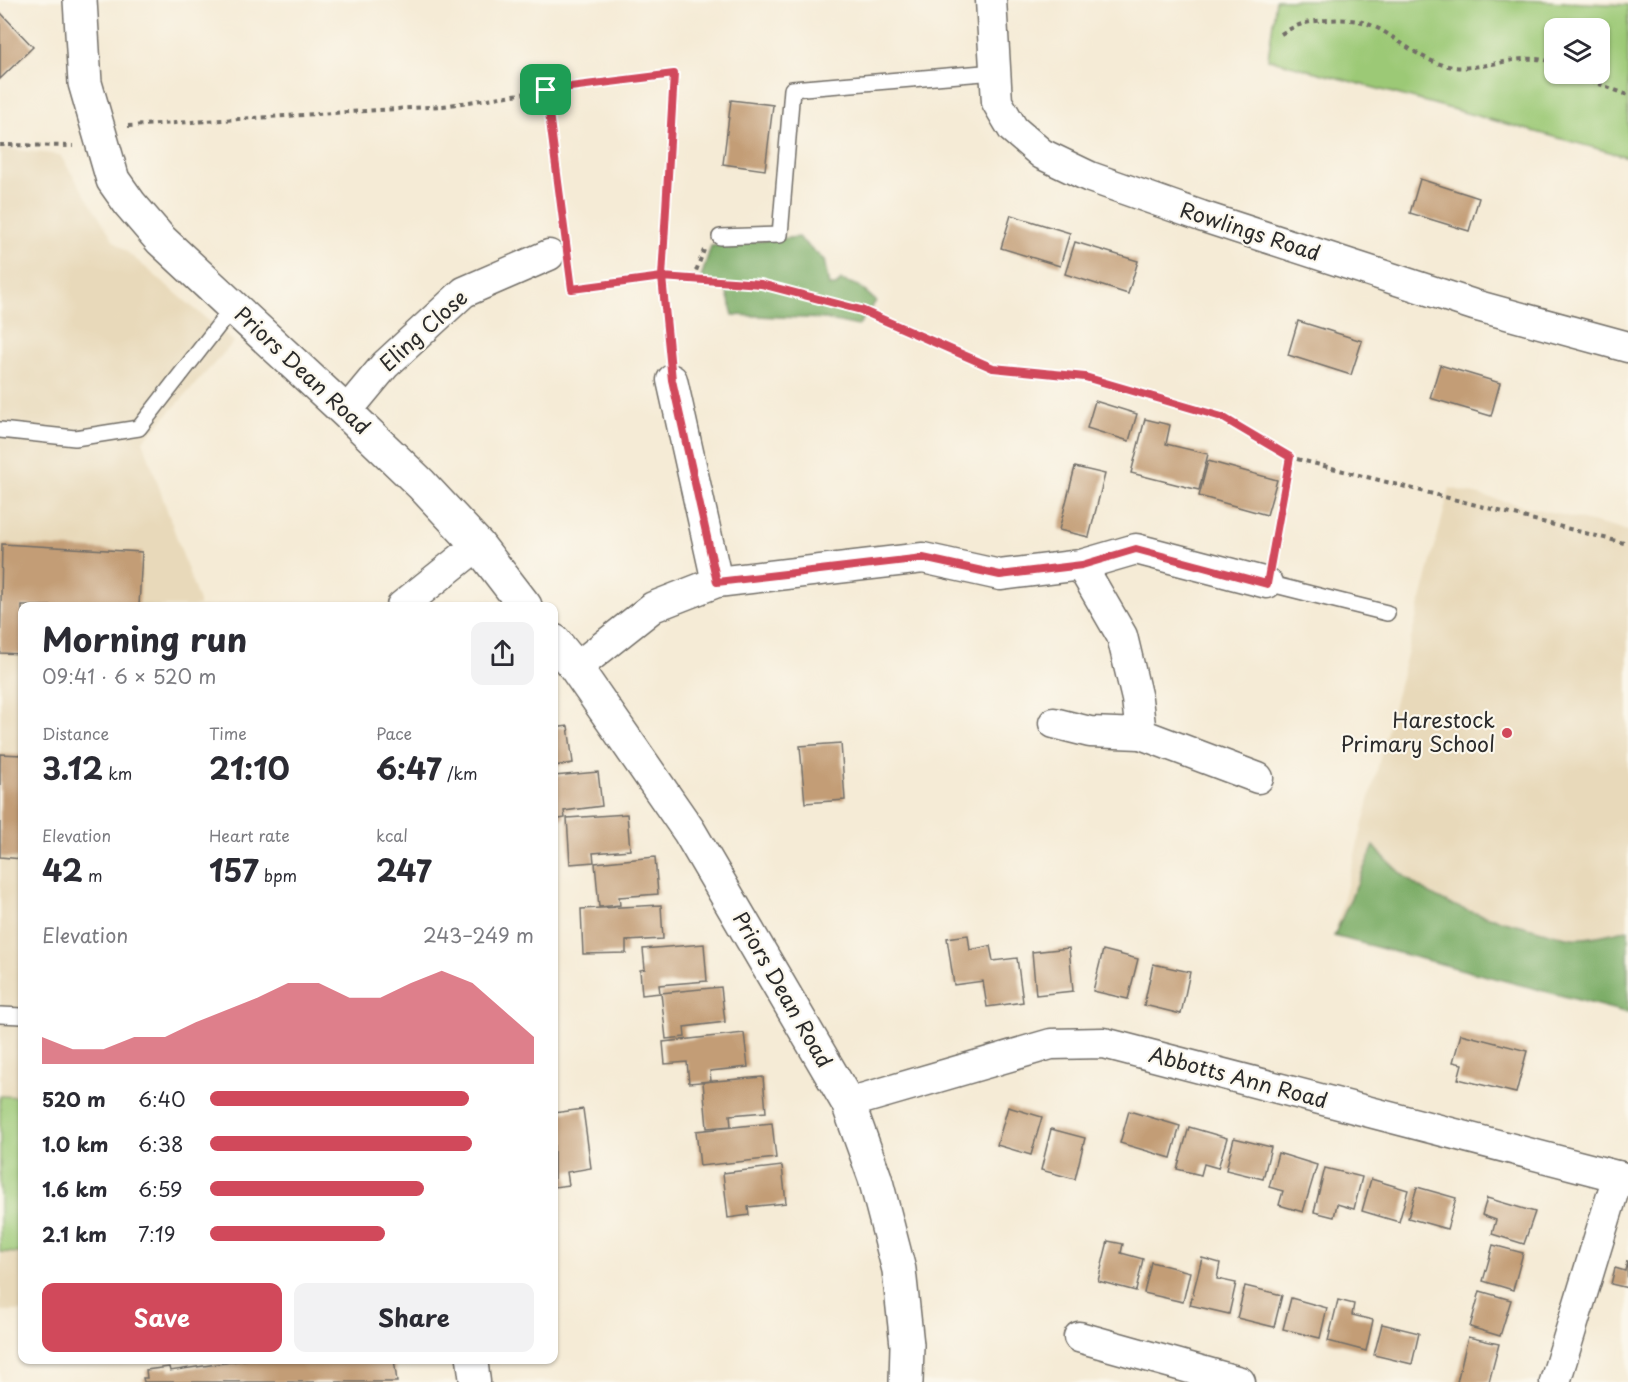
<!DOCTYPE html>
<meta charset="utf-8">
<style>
body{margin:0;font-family:"Playpen Sans",sans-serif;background:#f2f2f3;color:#2b2b33;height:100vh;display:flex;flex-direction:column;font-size:22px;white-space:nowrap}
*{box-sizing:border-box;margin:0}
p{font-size:20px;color:#7c7c81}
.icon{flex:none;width:33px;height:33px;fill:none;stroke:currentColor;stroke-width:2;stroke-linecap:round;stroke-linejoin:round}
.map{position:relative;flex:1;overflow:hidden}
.drawer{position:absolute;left:18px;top:602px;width:540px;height:762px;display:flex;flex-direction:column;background:#fff;border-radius:12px;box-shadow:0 2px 4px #0004}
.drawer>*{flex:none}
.buttons{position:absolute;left:1544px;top:18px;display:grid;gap:12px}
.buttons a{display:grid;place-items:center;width:66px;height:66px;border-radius:12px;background:#fff;box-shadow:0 2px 4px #0004;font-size:30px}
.pin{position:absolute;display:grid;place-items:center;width:51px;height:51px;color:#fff;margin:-26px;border-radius:12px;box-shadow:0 3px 9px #0006}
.round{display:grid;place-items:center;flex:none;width:63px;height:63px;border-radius:12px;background:#f2f2f3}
.overview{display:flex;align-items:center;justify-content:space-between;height:102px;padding:0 24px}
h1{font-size:33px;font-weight:700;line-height:45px}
.metrics{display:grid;grid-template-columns:repeat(3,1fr);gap:9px;height:102px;padding:6px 24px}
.metrics div{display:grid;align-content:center}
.metrics b{font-size:30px;font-weight:700}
.metrics small{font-size:16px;font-weight:400}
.metrics p{font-size:16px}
.chart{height:168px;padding:12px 24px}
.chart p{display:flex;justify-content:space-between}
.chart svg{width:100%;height:108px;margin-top:6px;fill:#d1495b;opacity:.7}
.action{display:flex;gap:12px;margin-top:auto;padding:12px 24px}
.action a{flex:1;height:69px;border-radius:12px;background:#d1495b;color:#fff;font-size:24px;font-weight:700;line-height:69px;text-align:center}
.action a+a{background:#f2f2f3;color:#2b2b33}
ul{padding:0 24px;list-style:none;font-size:20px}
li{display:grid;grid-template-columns:96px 72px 1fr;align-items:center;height:45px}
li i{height:15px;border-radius:8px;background:#d1495b}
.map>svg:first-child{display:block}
.built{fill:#e8d9ba}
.green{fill:#9cc976;stroke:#647a50;stroke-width:1.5;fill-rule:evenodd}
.forest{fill:#7dad67;stroke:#546c49;stroke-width:1.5}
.building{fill:#c39d76}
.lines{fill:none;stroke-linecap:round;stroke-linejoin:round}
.service-casing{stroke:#726e67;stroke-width:18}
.minor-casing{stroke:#726e67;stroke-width:33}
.tertiary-casing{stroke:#726e67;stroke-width:36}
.path{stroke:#726e67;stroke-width:4;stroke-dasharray:4.5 4.5;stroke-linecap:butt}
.service{stroke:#fff;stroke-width:15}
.minor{stroke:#fff;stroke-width:30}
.tertiary{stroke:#fff;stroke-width:33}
.route-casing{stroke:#fff;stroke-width:12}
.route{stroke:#d1495b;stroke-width:8}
.poi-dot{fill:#d1495b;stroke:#fbf7ec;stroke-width:2}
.labels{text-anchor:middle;stroke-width:4.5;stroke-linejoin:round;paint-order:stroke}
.street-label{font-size:21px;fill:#2b2b2b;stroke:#fbf7ec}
.poi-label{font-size:21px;fill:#2b2b2b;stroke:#fbf7ec;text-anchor:end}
</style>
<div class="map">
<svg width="1628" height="1382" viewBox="0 0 1628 1382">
<rect width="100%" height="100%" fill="#fbf7ec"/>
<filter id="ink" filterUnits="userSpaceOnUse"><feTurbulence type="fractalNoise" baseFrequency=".0167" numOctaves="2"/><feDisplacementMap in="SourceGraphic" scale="12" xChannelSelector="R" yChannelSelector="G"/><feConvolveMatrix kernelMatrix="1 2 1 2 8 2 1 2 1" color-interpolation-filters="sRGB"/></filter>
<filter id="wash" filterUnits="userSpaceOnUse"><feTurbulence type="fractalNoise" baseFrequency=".008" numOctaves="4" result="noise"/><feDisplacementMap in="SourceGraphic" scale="24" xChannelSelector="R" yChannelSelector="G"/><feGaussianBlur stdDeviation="1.35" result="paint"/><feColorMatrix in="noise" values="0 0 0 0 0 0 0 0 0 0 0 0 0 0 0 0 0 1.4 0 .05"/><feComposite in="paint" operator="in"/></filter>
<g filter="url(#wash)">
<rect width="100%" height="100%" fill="#f5ebd6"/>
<!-- built -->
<g class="built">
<path d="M0,148l60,7 54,86 120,101 -91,99 56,161v4h-177v705h-22z"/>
<path d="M1450,488l178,43v482l-294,-77z"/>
</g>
<!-- green -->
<g class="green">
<path d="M1276,0h246l106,5v152l-360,-98zM1554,28h45v46h-45z"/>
<path d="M0,1096l22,1v156l-22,-1z"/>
</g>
<!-- forest -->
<g class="forest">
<path d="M798,237l26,23 5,26h7l5,-6 18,6 17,15 -18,25 -33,-7 -92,-4 -7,-26 -27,-5 12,-38z"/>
<path d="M1374,846c45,53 84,64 150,80 16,4 33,10 49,12 17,2 38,-6 55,-8v83l-294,-77z"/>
</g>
<g id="blocks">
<!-- building -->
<g class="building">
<path d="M0,12l33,35 -33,32z"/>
<path d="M731,100l42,5 -8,65 -42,-6z"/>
<path d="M1420,179l59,19 -10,33 -59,-18z"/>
<path d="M1011,215l59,18 -10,33 -59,-18z"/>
<path d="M1075,242l63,19 -10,33 -63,-20z"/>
<path d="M1298,321l64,20 -11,34 -63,-20z"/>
<path d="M1440,365l60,18 -9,33 -61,-18z"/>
<path d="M1095,401l42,13 -8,27 -42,-13z"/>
<path d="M1145,419l25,6 -4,19 42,10 -9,36 -68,-17z"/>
<path d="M1208,461l69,19 -10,35 -68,-19z"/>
<path d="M1075,467l30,7 -16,63 -30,-7z"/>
<path d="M2,544l140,8 -3,54h-117v48l-22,-1z"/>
<path d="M568,726l5,37 -19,3v-38z"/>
<path d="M841,743l4,57 -40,3 -5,-57z"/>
<path d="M0,754l22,1v104l-22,-2z"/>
<path d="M598,772l4,34 -38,5 1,7 -11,2v-44z"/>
<path d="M627,814l3,36 -37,3 1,9 -24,2 -3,-46z"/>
<path d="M655,857l3,37 -39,3 1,8 -21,2 -4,-44z"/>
<path d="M661,905l2,34 -37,2v12l-43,1 -2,-45z"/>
<path d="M968,935l2,15 20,-4 3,15 24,-3 6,44 -36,5 -4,-26 -29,4 -7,-47z"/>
<path d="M704,944l3,37 -48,4 1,8 -18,2 -2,-25 5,-1 -2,-20z"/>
<path d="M1069,948l4,43 -37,4 -4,-43z"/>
<path d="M1103,950l35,9 -10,40 -35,-8z"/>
<path d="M1153,964l37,8 -9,42 -37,-9z"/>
<path d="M721,987l4,35 -41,5 1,10 -19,2 -5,-46z"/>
<path d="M744,1033l4,34 -38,4 1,10 -22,2 -2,-21 -22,2 -2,-22z"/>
<path d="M1461,1034l66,17 -11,42 -58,-14 4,-15 -9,-2z"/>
<path d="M763,1077l3,35 -36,3 1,11 -24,2 -4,-46z"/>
<path d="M1008,1107l34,10 -11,38 -34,-10z"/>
<path d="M583,1109l8,59 -24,4 2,13 -15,2v-74z"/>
<path d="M1129,1111l51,15 -9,32 -51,-15z"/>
<path d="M772,1123l4,35 -76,8 -4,-35z"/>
<path d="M1189,1127l38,11 -9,30 -14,-4 -3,11 -24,-6z"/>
<path d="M1051,1129l34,9 -10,41 -34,-9z"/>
<path d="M1234,1138l37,9 -8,32 -37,-9z"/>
<path d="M1278,1153l39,12 -14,47 -24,-7 4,-14 -14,-4z"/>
<path d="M782,1166l4,37 -38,4 1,8 -21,3 -5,-45z"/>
<path d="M1325,1168l37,9 -8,32 -17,-5 -3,13 -20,-5z"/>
<path d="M1371,1179l37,11 -9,32 -37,-11z"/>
<path d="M1417,1187l39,11 -9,31 -39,-11z"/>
<path d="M1487,1198l48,14 -11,32 -32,-10 4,-14 -14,-5z"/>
<path d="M1108,1241l15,3 -2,9 22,6 -7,32 -38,-10z"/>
<path d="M1493,1245l30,8 -10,37 -30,-9z"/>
<path d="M1202,1258l18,5 -3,16 19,4 -7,31 -39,-9z"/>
<path d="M1627,1261l1,27 -17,-4 4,-16 10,3z"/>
<path d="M1151,1262l39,10 -7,30 -39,-9z"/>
<path d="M1245,1286l37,9 -8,32 -37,-9z"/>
<path d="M1480,1291l31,9 -11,36 -30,-9z"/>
<path d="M1291,1298l36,10 -7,30 -37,-9z"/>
<path d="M1338,1300l16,4 -2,11 21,5 -7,31 -38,-10z"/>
<path d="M1382,1324l37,9 -7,31 -38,-9z"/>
<path d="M1468,1337l31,7 -10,38h-32z"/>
<path d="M251,1359h143l3,23h-253l-1,-4h4l-1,-8 23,-3 1,4z"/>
</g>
</g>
</g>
<g filter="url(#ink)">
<use href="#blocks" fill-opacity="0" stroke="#726e67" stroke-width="1.5"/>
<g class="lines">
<!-- service casing -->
<g class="service-casing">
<g id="service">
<path d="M720,237l60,-2 12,-146 203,-17"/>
<path d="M0,430l75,8 64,-10 94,-121"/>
<path d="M1267,583l120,30"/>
<path d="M0,1015l22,1"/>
</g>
</g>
<!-- minor casing -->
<g class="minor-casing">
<g id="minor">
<path d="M991,0l6,102 16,27 29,25 48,23 111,39 273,89 154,42"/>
<path d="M672,380l45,202"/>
<path d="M346,412l39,-47 79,-73 85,-37"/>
<path d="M1081,565l41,71 15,63 4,35 117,44"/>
<path d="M402,606l76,-61"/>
<path d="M576,668l77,-61 64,-25 206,-24 77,17 81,-10 55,-16 131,34"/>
<path d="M1054,723l36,9 51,2"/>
<path d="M848,1103l203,-59 53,-1 524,136"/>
<path d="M1079,1337l161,45"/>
<path d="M472,1359l3,23"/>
<path d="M1555,1382l63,-206"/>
</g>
</g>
<!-- tertiary casing -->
<g class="tertiary-casing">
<g id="tertiary">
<path d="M80,0l5,83 28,97 17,24 31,36 185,172 75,72 57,61 47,61"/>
<path d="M554,641l22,27 113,163 159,272 27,75 24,92 8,75 -1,37"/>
</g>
</g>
<!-- path -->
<g class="path">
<path d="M1281,34c16,-10 28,-13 47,-14 15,-1 31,-1 45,6 28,13 48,37 81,41 33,4 69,-17 100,-4"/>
<path d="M1573,74l55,21"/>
<path d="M546,90l128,-16 -12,203 8,75"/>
<path d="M128,126l315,-20 103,-16 20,141"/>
<path d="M0,145l73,1"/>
<path d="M571,274l1,15 90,-12 99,7 100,26 132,58 92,9 137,40 67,40 339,87"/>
<path d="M693,279l11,-29"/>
<path d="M1272,556l17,-99"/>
</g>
<!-- service -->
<use href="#service" class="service"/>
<!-- minor -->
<use href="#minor" class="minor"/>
<!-- tertiary -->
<use href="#tertiary" class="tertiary"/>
</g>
</g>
<g class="lines" filter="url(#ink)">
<!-- route casing -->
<g class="route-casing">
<path id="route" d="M546,90l26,199 90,-12 10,103 45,202 206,-24 77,17 82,-10 54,-16 131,35 23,-127 -68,-40 -137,-40 -92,-9 -132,-58 -100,-26 -99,-7 12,-203 -128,16"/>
</g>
<!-- route -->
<use href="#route" class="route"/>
</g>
<!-- markers -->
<circle class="poi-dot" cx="1507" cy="733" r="6"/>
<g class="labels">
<!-- street labels -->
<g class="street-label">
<text transform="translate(1250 232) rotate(18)" y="7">Rowlings Road</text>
<text transform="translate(424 331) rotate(-42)" y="7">Eling Close</text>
<text transform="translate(302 371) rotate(43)" y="7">Priors Dean Road</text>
<text transform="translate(782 990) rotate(60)" y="7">Priors Dean Road</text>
<text transform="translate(1238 1078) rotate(15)" y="7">Abbotts Ann Road</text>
</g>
<!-- poi labels -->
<g class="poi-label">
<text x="1495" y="728">Harestock<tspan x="1495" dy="24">Primary School</tspan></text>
</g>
</g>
</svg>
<div class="buttons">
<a><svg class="icon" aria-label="layers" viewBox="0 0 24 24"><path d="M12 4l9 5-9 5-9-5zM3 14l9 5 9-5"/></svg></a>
</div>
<div class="pin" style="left:546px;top:90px;background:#1e9e55"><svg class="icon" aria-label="arrive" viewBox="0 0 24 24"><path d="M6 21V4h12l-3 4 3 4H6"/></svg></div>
<section class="drawer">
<div class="overview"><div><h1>Morning run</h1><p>09:41 · 6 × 520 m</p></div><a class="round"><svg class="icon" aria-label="share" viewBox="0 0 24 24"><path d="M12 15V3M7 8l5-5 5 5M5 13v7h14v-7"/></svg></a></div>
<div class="metrics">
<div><p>Distance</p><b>3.12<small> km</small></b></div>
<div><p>Time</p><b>21:10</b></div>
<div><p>Pace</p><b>6:47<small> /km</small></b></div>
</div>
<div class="metrics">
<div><p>Elevation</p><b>42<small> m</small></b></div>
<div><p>Heart rate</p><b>157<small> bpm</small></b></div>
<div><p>kcal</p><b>247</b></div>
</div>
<div class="chart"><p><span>Elevation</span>243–249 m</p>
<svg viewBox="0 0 160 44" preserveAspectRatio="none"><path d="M0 44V33L10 38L20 38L30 33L40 33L50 27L60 22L70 17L80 11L90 11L100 17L110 17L120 11L130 6L140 11L150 22L160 33V44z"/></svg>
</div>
<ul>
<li><b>520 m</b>6:40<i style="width:80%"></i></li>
<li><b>1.0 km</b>6:38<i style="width:81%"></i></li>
<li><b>1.6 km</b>6:59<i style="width:66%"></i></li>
<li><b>2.1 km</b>7:19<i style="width:54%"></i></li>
</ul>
<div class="action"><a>Save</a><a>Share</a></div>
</section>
</div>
